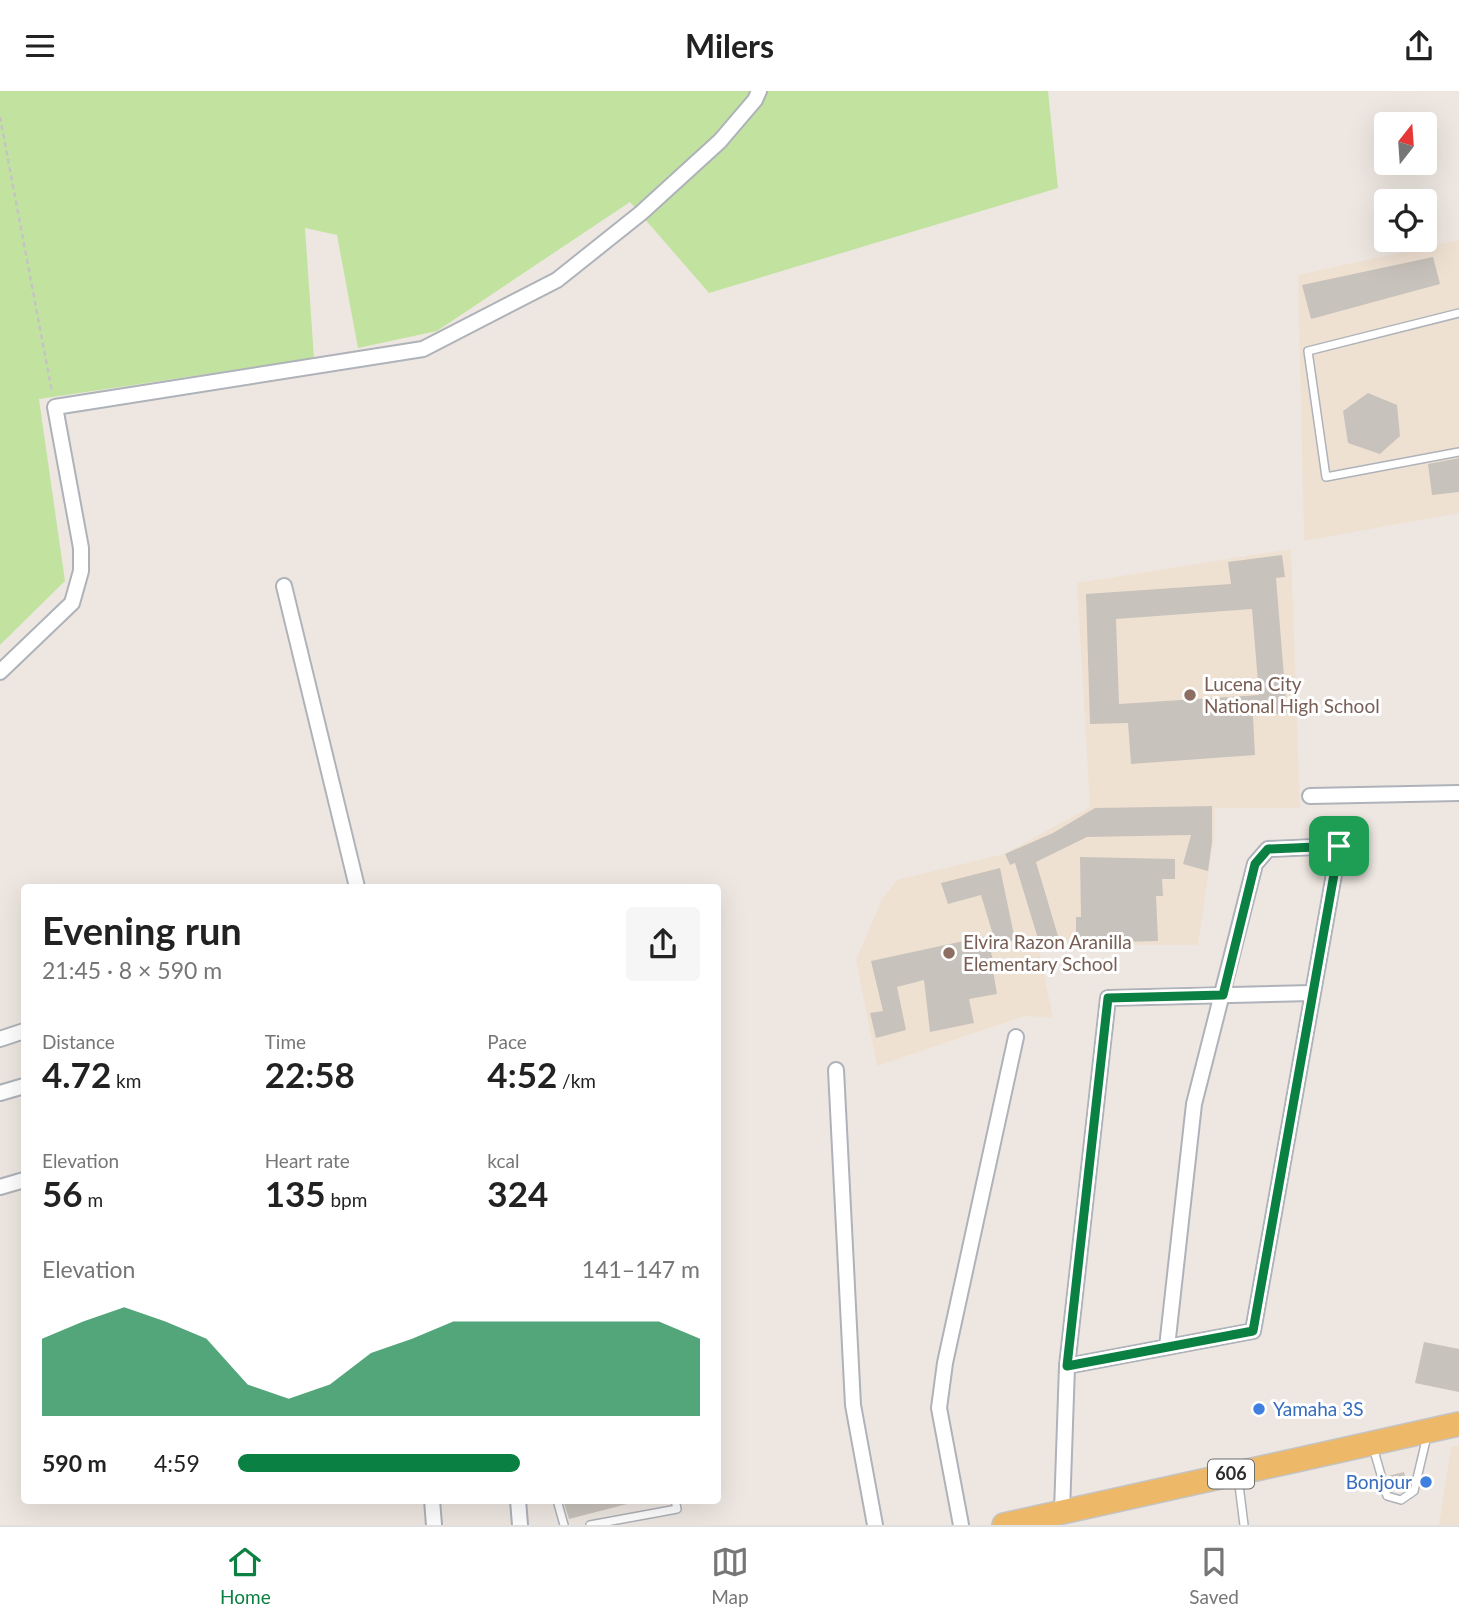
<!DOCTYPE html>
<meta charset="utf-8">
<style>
body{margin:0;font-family:Lato,sans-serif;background:#f6f6f6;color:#222;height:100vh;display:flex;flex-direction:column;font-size:26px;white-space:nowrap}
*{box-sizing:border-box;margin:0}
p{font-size:23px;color:#767676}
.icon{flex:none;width:38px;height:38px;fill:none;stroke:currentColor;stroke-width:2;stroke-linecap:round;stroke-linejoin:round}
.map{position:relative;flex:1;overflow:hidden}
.side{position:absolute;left:21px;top:793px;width:700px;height:620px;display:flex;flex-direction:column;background:#fff;border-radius:7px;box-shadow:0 7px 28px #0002}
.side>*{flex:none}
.needle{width:46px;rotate:17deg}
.fabs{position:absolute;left:1374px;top:21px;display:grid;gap:14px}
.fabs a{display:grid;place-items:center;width:63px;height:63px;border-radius:7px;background:#fff;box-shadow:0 7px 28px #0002;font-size:35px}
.pin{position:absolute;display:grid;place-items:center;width:60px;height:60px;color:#fff;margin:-30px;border-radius:14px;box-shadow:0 4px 10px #0006}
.round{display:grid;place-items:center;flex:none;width:74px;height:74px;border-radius:7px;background:#f6f6f6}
.head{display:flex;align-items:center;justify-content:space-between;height:119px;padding:0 21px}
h1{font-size:38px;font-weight:700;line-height:52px}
.metrics{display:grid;grid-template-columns:repeat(3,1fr);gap:10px;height:119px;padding:7px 21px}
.metrics div{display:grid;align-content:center}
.metrics b{font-size:35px;font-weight:700}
.metrics small{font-size:19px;font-weight:400}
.metrics p{font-size:19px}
.chart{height:196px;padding:14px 21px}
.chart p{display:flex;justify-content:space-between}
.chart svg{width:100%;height:126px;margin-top:7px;fill:#0b8043;opacity:.7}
ul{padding:0 21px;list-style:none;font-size:23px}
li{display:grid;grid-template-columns:112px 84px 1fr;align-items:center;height:52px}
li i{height:18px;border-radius:9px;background:#0b8043}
header{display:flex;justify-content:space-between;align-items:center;height:91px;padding:0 21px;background:#fff;font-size:32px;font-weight:700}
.dock{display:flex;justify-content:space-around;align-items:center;height:98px;border-top:2px solid #e0e0e0;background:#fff;font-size:19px;color:#767676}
.dock a{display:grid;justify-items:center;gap:4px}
.dock .selected{color:#0b8043}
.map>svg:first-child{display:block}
.education{fill:#efe1d2}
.green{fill:#c2e3a0}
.building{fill:#c8c2bc;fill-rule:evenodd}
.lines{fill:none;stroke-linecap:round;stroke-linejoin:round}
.lane-casing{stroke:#aeb2b9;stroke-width:10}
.street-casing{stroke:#aeb2b9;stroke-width:18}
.primary-casing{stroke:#c4c4c4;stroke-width:26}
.path{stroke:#c4c4c4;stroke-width:2.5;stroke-dasharray:5 3.5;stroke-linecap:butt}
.lane{stroke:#fff;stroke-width:7}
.street{stroke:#fff;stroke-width:14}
.primary{stroke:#edb868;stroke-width:23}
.route-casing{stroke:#fff;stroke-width:14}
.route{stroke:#0b8043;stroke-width:9}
.education-dot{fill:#8d6e63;stroke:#fff;stroke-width:2.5}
.shop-dot{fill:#3f7fe0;stroke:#fff;stroke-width:2.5}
.labels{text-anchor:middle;stroke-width:6;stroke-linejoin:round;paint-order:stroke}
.shield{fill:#fff;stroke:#6d6d6d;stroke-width:2}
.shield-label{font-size:18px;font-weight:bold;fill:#2e2e2e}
.education-label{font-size:19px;fill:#785e54;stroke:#fff;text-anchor:start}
.shop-label{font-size:19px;fill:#366cbe;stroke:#fff;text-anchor:start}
</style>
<header><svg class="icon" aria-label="menu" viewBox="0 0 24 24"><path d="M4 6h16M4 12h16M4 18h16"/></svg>Milers<svg class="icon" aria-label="share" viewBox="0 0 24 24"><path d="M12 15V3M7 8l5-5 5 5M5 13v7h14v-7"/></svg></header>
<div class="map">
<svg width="1459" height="1434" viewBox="0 0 1459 1434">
<rect width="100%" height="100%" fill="#eee7e1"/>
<!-- education -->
<g class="education">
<path d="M1459,149v273l-155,28 -6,-266z"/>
<path d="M1291,458l9,259h-85l-1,29 -16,108h-160l15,73 -28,-2 -148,50 -21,-106 26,-61 15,-19 107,-26 86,-47 -13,-224z"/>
<path d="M1459,1354v80h-20l12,-78z"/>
</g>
<!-- green -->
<path class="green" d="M0,0h1048l10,97 -349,105 -79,-91 -193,129 -79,17 -21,-113 -32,-7 9,130 -275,41 26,182 -65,64z"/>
<!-- building -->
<g class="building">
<path d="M1433,166l7,27 -129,35 -9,-34z"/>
<path d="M1368,302l29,12 3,31 -20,18 -32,-11 -5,-32z"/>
<path d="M1459,367v34l-27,3 -4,-31z"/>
<path d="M1282,464l3,22 -9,1 11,135 -34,3 2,39 -124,9 -3,-41 -38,1 -4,-130 145,-10 -3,-22zM1252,518l7,86 -140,9 -3,-85z"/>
<path d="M1212,715v36l-4,29 -25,-7 8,-29 -104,2 -51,25 22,74 -19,6 -24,-79 -5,2 -5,-11 48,-21 42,-25z"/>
<path d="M1080,766l95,2v20h-13l1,17h-7l2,45 -82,2v-26h5z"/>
<path d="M1000,777l15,72 -19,5 -15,-50 -33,9 -7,-21z"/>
<path d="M987,845l7,28 -2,1 5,29 -28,5 5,24 -44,9 -6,-52 -27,7 9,43 -30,8 -6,-25 13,-2 -12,-50z"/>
<path d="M1424,1251l35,7v43l-44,-9z"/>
<path d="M1404,1381l4,16 -16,3 -4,-15z"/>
<path d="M563,1409h64v4l-58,15z"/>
</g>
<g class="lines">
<!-- lane casing -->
<g class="lane-casing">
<g id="lane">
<path d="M1459,222l-151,38 18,126 133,-25"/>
<path d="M1373,1356l14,49 14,4 13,-9 13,-55"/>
<path d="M1238,1386l6,48"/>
<path d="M557,1409l7,25"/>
<path d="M590,1434l87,-16 -2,-9"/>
</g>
</g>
<!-- street casing -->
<g class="street-casing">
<g id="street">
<path d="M284,495l73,301"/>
<path d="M0,581l72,-69 9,-32v-23l-26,-141 368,-58 134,-69 84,-67 79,-72 35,-41 4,-9"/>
<path d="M1310,705l149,-3"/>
<path d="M0,948l24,-8"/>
<path d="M836,979l17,335 22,120"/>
<path d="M0,1002l24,-7"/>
<path d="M0,1096l24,-7"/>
<path d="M1067,1275l186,-35 86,-485 -71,3 -13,15 -61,240 -27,243"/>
<path d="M432,1409l2,25"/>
<path d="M518,1409l2,25"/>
<path d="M1062,1420l5,-145 41,-368 204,-5"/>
<path d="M961,1434l-22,-117 6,-45 71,-326"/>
</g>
</g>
<!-- primary casing -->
<g class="primary-casing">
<path id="primary" d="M1004,1434l455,-101"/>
</g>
<!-- path -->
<path class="path" d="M0,26l52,275"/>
<!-- lane -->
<use href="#lane" class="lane"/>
<!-- street -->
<use href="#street" class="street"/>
<!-- primary -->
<use href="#primary" class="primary"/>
</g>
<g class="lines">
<!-- route casing -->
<g class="route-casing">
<path id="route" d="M1339,755l-86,485 -186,35 41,-368 115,-3 32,-131 13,-15z"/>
</g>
<!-- route -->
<use href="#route" class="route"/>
</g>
<!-- markers -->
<g class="education-dot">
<circle cx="1190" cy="604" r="7"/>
<circle cx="949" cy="862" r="7"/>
</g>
<g class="shop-dot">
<circle cx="1259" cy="1318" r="7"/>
<circle cx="1426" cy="1391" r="7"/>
</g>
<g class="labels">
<!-- shield labels -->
<rect class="shield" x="1208" y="1368.5" width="46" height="29" rx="5"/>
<g class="shield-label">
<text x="1231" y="1389">606</text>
</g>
<!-- education labels -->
<g class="education-label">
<text x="1204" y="600">Lucena City<tspan x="1204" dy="22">National High School</tspan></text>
<text x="963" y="858">Elvira Razon Aranilla<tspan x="963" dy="22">Elementary School</tspan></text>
</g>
<!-- shop labels -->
<g class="shop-label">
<text x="1273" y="1325">Yamaha 3S</text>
<text x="1412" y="1398" text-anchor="end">Bonjour</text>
</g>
</g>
</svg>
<div class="fabs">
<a><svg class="needle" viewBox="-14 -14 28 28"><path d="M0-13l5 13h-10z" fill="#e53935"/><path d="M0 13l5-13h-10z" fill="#767676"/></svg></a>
<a><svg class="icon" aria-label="locate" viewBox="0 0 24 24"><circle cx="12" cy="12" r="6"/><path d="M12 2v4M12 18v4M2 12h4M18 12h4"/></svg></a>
</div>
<div class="pin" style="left:1339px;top:755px;background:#1e9e55"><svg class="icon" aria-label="arrive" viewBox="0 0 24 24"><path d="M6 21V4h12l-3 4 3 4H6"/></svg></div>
<section class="side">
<div class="head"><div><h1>Evening run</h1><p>21:45 · 8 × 590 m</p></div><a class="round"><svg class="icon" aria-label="share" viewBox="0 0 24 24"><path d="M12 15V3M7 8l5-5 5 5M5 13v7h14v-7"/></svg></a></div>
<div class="metrics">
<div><p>Distance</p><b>4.72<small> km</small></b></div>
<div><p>Time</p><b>22:58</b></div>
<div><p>Pace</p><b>4:52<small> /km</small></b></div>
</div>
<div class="metrics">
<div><p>Elevation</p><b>56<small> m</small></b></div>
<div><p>Heart rate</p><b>135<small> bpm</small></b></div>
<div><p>kcal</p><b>324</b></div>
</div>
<div class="chart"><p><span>Elevation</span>141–147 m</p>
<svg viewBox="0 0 160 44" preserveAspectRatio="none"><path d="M0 44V17L10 11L20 6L30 11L40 17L50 33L60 38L70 33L80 22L90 17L100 11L110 11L120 11L130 11L140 11L150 11L160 17V44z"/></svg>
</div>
<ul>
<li><b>590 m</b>4:59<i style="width:61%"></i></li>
</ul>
</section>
</div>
<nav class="dock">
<a class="selected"><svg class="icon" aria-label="home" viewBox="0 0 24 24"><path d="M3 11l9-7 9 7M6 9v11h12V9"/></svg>Home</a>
<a><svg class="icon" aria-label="map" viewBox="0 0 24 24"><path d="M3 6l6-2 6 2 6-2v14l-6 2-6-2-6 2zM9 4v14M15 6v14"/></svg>Map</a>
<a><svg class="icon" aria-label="saved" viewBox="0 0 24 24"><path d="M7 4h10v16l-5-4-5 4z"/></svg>Saved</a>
</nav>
